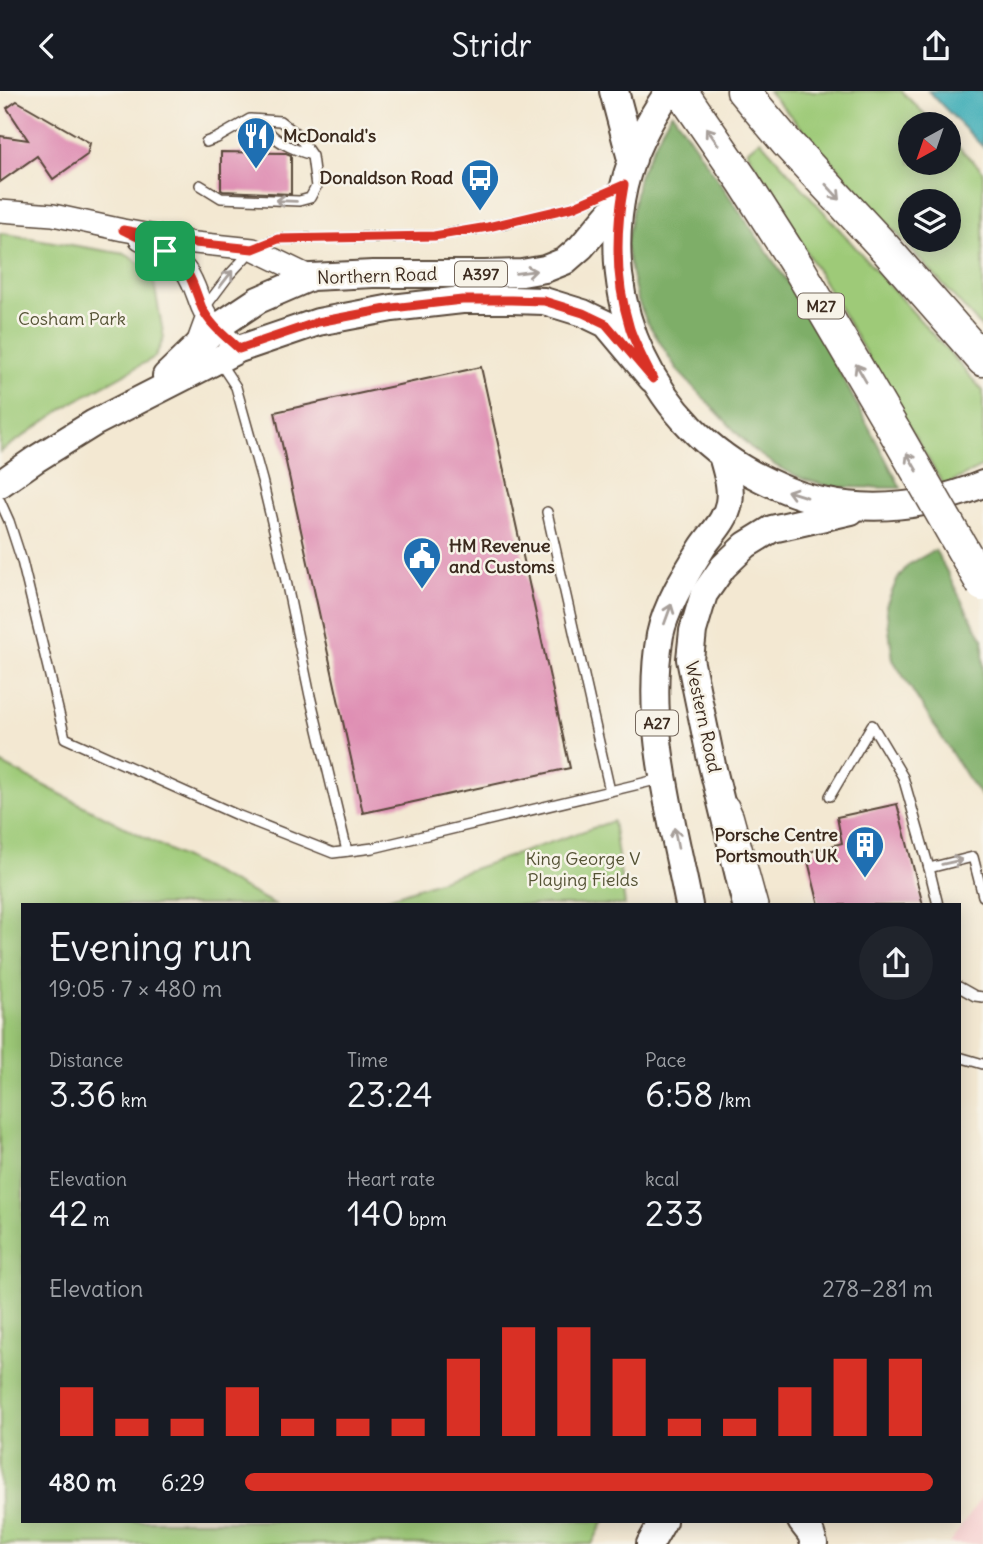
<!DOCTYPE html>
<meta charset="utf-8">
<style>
body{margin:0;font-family:Delius,sans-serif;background:#20242c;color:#f1f3f6;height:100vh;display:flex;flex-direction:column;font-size:26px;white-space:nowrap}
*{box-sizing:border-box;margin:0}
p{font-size:23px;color:#9ea1a6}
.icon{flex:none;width:38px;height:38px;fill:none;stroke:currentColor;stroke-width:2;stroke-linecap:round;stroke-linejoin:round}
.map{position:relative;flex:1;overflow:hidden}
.sheet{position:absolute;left:21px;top:812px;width:940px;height:620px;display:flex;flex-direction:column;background:#171b24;border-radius:0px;box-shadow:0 4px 18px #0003}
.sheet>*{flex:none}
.needle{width:46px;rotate:220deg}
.tools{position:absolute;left:898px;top:21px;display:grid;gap:14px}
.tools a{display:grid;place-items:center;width:63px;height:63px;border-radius:50%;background:#171b24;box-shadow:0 4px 18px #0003;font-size:35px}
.pin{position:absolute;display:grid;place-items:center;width:60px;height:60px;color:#fff;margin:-30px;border-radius:14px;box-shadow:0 4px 10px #0006}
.round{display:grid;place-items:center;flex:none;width:74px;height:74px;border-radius:37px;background:#20242c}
.summary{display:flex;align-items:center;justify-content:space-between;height:119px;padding:0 28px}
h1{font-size:38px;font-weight:600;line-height:52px}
.metrics{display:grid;grid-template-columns:repeat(3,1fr);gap:10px;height:119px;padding:7px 28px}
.metrics div{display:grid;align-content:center}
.metrics b{font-size:35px;font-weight:600}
.metrics small{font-size:19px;font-weight:400}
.metrics p{font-size:19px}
.chart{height:196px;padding:14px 28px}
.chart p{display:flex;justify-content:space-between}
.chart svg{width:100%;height:126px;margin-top:7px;stroke:#d93025;stroke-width:6}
ul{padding:0 28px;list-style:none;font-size:23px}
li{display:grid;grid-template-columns:112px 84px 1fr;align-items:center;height:52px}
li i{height:18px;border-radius:9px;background:#d93025}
header{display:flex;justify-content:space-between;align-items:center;height:91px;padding:0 28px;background:#171b24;font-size:32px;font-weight:600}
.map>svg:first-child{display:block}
.built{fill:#f7cfd0}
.green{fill:#9eca78;stroke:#6c7a4b;stroke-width:2;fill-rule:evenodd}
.forest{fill:#7eae68;stroke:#5c6c43;stroke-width:2}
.water{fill:#3bacb6;stroke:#3b6b6a;stroke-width:2}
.building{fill:#df8fb4}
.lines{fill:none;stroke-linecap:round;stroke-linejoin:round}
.service-casing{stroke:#574639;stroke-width:12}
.tertiary-casing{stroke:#574639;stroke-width:24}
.primary-casing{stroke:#574639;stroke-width:30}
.trunk-casing{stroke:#574639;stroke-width:32}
.motorway-casing{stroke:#574639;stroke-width:35}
.service{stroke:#fff;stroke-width:9}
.tertiary{stroke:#fff;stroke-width:21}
.primary{stroke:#fff;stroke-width:26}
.trunk{stroke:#fff;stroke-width:28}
.motorway{stroke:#fff;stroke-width:32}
.motorway-bridge-casing{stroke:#574639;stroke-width:35;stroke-linecap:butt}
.motorway-bridge{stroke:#fff;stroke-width:32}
.oneway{stroke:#a79f9a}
.route-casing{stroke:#fff;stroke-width:14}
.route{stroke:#d93025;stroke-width:9}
.labels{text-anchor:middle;stroke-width:5;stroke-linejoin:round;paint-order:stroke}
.shield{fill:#f7f3e8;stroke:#73665b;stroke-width:2}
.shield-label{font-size:16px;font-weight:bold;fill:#3b2a1e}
.poi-label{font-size:18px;font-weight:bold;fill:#3b2a1e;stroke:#f7f3e8;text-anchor:start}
.street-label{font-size:18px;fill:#3b2a1e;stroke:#f7f3e8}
.park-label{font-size:18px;fill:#545234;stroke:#f7f3e8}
</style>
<header><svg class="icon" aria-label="back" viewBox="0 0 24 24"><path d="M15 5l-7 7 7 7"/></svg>Stridr<svg class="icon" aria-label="share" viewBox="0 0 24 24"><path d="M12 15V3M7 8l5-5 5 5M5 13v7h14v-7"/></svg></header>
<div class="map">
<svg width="983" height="1453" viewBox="0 0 983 1453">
<rect width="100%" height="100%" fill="#f7f3e8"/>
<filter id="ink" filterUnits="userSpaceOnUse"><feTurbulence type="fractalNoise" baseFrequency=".0143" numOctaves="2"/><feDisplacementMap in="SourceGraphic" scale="14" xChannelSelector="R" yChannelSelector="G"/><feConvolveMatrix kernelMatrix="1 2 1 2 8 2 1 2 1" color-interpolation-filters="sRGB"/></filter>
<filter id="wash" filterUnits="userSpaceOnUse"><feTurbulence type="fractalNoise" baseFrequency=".00686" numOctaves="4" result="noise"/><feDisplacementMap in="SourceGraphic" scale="28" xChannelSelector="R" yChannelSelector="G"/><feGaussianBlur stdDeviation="1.57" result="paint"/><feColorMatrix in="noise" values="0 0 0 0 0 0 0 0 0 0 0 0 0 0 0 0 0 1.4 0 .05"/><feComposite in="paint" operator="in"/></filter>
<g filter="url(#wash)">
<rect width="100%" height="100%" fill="#f3e8d2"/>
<!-- built -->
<path class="built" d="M983,1404v49h-34z"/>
<!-- green -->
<g class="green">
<path d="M768,0h133l34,33h-25v39h38l1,-25 34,33v158zM910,110h38v39h-38z"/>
<path d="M760,49l223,251v75l-39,20 -197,-335z"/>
<path d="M0,142l125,21 17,11 12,18 10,55 -9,19 -83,46 -72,49z"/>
<path d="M0,672l276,142h-253v616h581l-12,23h-592z"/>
<path d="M613,730l12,84h-257z"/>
</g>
<!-- forest -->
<g class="forest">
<path d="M672,21l136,200 93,176 -69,-1 -29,-8 -27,-13 -24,-17 -74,-78 -32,-51 -9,-22 -11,-51 13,-71 25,-51z"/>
<path d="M935,459c17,29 30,61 48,89v159l-15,-19 -75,-119 -7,-54 11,-26 11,-15z"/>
</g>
<!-- water -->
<path class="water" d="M928,0h55v56z"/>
<g id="blocks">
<!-- building -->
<g class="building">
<path d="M17,10l73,42 -3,12 -34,24 -16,-23 -37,26v-46l28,4 -21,-32z"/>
<path d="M221,61l65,1 5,2v39l-68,-3 -2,-1z"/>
<path d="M481,276l89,401 -207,45 -88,-401z"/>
<path d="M897,713l26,101h-104l-13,-52 36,-10 -5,-26z"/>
</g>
</g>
</g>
<g filter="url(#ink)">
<use href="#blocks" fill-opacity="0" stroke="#574639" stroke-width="2"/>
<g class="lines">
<!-- service casing -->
<g class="service-casing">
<g id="service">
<path d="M255,30c8,4 12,9 18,15 11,10 24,14 38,19"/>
<path d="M200,94l21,13 78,3 11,-3 6,-11 -4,-31 -15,-22 -17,-13 -30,-2 -33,19 -11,4"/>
<path d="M192,249l11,-30 27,-36 23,-25 25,-10 156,-3 54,-9 85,-20 47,-20"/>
<path d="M220,272l16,24 26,93 23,96 25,120 37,155"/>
<path d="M0,410l9,20 13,40 43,177 172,77 96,38 40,-5 287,-69"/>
<path d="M547,421l63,279"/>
<path d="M830,705l42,-71 31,52 26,91"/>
<path d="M733,712l5,11 25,91"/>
<path d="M938,814l-9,-37 44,-11 10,39"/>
<path d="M959,896l16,9 8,1"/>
<path d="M959,966l24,7"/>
</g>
</g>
<!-- tertiary casing -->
<g class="tertiary-casing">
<g id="tertiary">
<path d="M0,120l53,4 70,15 72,13 58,6 58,28"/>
<path d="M140,148c17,8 35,17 46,32 8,11 11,24 16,36 7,17 23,29 37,42"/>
</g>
</g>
<!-- primary casing -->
<g class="primary-casing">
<g id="primary">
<path d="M669,0c-20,29 -37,61 -45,95 -27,118 30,240 138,293 20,10 39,18 60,22 55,12 110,4 161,-17"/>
<path d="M166,285l50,-48 42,-28 53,-23 62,-3h112l37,-1 23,-4 20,-8 16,-14 40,-47"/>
<path d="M0,393l36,-25 58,-36 145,-74 79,-27 74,-14 70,-8h49l33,1 39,12 23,11 46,55"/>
<path d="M689,814c-17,-88 -45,-180 -29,-270 6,-29 26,-62 42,-87 9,-14 24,-27 27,-45 3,-17 -3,-32 -7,-48"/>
<path d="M746,814l-34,-140 -22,-106 3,-28 11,-37 19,-27 23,-22 26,-16 79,-18"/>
<path d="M801,1430l10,13 3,10"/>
<path d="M650,1453l13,-23"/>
</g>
</g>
<!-- trunk casing -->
<g class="trunk-casing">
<path id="trunk" d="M614,0l18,68"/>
</g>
<!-- motorway casing -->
<g class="motorway-casing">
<g id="motorway">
<path d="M681,0l62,90 55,86 97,165"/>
<path d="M743,0l43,51 99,106 98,112"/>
</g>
</g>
<!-- service -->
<use href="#service" class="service"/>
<!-- tertiary -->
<use href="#tertiary" class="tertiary"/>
<!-- primary -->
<use href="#primary" class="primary"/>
<!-- trunk -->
<use href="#trunk" class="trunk"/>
<!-- motorway -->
<use href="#motorway" class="motorway"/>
<!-- motorway-bridge casing -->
<g class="motorway-bridge-casing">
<path id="motorway-bridge" d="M895,341l88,153"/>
</g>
<!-- motorway-bridge -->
<use href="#motorway-bridge" class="motorway-bridge"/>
</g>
<!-- one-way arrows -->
<defs><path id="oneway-shaft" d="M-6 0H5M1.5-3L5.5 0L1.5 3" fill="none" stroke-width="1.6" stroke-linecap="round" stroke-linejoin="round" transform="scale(1.75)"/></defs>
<g class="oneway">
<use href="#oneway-shaft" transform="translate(712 45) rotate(-125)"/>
<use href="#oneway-shaft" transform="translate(833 101) rotate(47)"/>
<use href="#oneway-shaft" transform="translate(286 110) rotate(-178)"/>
<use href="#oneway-shaft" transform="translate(526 181) rotate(-7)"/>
<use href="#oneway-shaft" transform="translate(226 188) rotate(-52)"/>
<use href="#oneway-shaft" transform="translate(861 282) rotate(-120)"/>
<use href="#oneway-shaft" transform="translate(912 371) rotate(-120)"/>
<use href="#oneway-shaft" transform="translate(797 403) rotate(-163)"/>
<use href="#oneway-shaft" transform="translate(668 523) rotate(-70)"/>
<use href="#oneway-shaft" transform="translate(676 747) rotate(-101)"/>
<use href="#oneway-shaft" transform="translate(952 771) rotate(-13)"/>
</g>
</g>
<g class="lines" filter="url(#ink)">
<!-- route casing -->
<g class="route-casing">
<path id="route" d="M624,94c-9,49 -9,96 6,144 6,17 15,34 23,50l-47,-55 -23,-11 -39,-12 -33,-1h-49l-70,8 -74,14 -79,27c-13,-12 -29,-24 -37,-41 -5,-12 -8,-25 -15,-36 -14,-21 -42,-31 -64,-42l72,13 58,6 25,-10 156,-3 54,-9 85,-20z"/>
</g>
<!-- route -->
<use href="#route" class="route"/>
</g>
<!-- icons -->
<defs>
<g id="restaurant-pin" transform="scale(2.0125)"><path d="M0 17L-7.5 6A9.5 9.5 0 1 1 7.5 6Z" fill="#1f6fb2" stroke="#f7f3e8"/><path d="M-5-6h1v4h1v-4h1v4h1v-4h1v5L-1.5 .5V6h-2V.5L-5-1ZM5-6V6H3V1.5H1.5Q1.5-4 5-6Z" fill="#fff"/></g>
<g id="bus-pin" transform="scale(2.0125)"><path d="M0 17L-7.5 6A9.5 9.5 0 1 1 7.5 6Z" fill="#1f6fb2" stroke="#f7f3e8"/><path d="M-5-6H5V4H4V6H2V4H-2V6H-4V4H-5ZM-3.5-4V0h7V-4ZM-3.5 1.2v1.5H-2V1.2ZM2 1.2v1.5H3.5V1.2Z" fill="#fff"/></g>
<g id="civic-pin" transform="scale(2.0125)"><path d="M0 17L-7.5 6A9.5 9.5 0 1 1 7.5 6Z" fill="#1f6fb2" stroke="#f7f3e8"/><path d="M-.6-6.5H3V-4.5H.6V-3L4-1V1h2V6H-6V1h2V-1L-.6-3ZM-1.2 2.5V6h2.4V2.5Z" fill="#fff"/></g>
<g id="building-pin" transform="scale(2.0125)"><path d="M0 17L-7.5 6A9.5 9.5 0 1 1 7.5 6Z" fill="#1f6fb2" stroke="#f7f3e8"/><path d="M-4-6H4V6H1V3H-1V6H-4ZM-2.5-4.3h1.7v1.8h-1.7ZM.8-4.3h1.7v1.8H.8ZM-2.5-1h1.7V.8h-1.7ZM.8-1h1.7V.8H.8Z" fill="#fff"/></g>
</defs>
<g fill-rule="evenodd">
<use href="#restaurant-pin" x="256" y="45"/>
<use href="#bus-pin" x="480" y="87"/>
<use href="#civic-pin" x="422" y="465"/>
<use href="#building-pin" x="865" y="754"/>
</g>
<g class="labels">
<!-- shield labels -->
<g class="shield">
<rect x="455" y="170.5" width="52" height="25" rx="5"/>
<rect x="798" y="202.5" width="46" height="25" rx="5"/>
<rect x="636" y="619.5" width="42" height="25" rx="5"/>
</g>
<g class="shield-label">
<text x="481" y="189">A397</text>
<text x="821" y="221">M27</text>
<text x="657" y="638">A27</text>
</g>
<!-- poi labels -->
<g class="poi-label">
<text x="283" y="51">McDonald's</text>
<text x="453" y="93" text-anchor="end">Donaldson Road</text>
<text x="449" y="461">HM Revenue<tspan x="449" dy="21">and Customs</tspan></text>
<text x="838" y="750" text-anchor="end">Porsche Centre<tspan x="838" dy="21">Portsmouth UK</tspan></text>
</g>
<!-- street labels -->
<g class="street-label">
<text transform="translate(377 185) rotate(-2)" y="6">Northern Road</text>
<text transform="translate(703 626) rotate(78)" y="6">Western Road</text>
</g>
<!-- park labels -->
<g class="park-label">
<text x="72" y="234">Cosham Park</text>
<text x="583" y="774">King George V<tspan x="583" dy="21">Playing Fields</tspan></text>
</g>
</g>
</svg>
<div class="tools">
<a><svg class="needle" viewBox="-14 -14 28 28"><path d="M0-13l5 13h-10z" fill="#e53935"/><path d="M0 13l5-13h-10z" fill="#9ea1a6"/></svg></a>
<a><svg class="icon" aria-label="layers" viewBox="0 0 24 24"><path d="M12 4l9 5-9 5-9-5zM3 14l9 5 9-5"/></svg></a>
</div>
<div class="pin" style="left:165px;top:160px;background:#1e9e55"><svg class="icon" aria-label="arrive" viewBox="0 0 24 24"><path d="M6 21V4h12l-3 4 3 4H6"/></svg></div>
<section class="sheet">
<div class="summary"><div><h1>Evening run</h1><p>19:05 · 7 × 480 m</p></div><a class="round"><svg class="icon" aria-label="share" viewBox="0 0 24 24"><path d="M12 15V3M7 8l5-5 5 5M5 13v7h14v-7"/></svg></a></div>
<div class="metrics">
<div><p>Distance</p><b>3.36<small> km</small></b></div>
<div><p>Time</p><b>23:24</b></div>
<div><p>Pace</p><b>6:58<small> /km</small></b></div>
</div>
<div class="metrics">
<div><p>Elevation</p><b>42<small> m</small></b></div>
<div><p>Heart rate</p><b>140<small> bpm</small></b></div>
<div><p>kcal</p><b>233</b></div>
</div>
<div class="chart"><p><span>Elevation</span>278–281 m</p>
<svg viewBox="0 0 160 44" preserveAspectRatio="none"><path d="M5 44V27M15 44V38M25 44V38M35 44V27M45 44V38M55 44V38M65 44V38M75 44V17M85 44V6M95 44V6M105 44V17M115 44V38M125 44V38M135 44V27M145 44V17M155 44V17"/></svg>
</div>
<ul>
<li><b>480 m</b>6:29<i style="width:100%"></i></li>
</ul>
</section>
</div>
